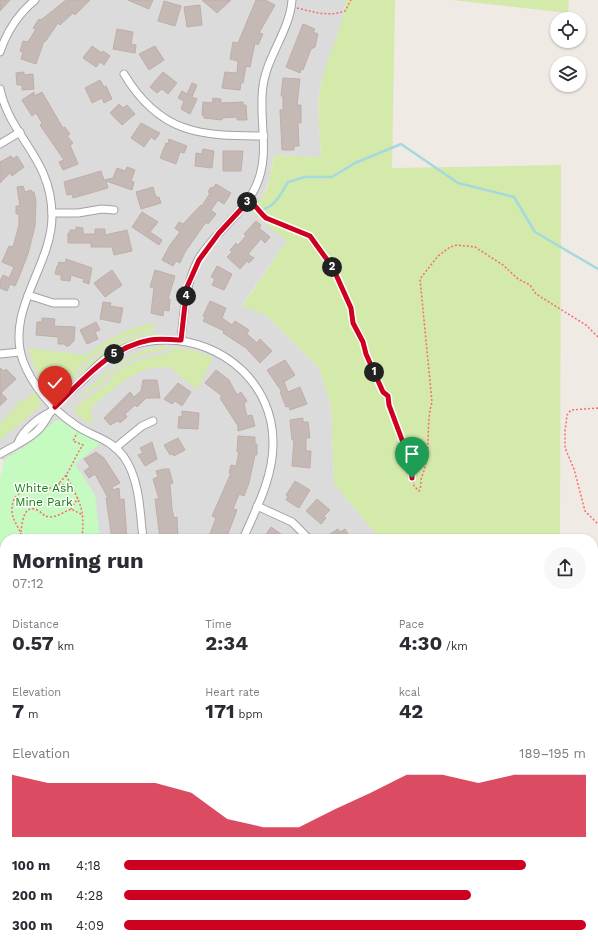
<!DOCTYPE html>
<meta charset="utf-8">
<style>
body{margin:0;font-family:"Work Sans",sans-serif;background:#f7f7f7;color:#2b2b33;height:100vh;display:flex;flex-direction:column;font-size:15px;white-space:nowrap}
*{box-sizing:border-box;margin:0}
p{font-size:13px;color:#7c7c81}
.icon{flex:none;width:22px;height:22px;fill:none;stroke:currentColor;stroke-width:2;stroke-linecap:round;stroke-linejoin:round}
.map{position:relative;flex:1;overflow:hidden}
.details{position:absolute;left:0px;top:534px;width:598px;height:414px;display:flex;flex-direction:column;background:#fff;border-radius:16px 16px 0 0;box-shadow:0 1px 3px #0004}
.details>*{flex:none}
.buttons{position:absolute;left:550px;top:12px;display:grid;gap:8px}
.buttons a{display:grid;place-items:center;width:36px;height:36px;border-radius:50%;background:#fff;box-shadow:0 1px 3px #0004;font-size:20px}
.pin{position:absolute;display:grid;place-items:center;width:34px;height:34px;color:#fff;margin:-41px -17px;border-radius:50% 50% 50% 0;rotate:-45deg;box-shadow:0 0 4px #0007}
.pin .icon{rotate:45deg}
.km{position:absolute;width:20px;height:20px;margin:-10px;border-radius:50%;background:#222;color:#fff;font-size:11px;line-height:20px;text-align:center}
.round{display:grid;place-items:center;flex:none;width:42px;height:42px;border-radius:21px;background:#f7f7f7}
.head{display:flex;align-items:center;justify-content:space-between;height:68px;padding:0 12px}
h1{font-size:22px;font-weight:700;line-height:30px}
.figures{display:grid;grid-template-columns:repeat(3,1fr);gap:6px;height:68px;padding:4px 12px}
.figures div{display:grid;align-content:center}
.figures b{font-size:20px;font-weight:700}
.figures small{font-size:11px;font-weight:400}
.figures p{font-size:11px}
.chart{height:112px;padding:8px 12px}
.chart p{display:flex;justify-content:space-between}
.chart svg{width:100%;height:72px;margin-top:4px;fill:#cd001f;opacity:.7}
ul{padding:0 12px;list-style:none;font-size:13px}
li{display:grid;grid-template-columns:64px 48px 1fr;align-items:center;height:30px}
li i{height:10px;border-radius:5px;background:#cd001f}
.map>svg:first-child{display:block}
.residential{fill:#dcdbdc}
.grass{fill:#d3eaaa}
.park{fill:#c5fac1}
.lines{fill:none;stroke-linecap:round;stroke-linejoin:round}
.stream{stroke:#a4d9dd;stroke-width:2.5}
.building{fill:#c4b9b4;stroke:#c1aea7}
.minor-casing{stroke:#a2a2a2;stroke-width:9}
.trunk-casing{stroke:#dc237f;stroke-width:14}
.path{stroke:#fb6a71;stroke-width:1.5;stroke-dasharray:2 2;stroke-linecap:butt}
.minor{stroke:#fff;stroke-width:7}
.trunk{stroke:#f2a8a4;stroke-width:12}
.route-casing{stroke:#fff;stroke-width:8}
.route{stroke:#cd001f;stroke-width:5}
.labels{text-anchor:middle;stroke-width:3;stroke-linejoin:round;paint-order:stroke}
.park-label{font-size:12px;fill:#137e0b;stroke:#fff}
</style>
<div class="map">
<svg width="598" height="948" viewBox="0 0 598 948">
<rect width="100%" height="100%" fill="#efeae4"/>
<!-- residential -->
<g class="residential">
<path d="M0,0h346l-5,29 -20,53 -3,22 3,53 -47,-2 -4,23 -7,18 24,45 -45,64 24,10 53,53 12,38 3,77 41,50 1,6h-371v117l-5,-9v-167l4,-19 -4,-3z"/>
<path d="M132,943h308l-5,1v4h-301z"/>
</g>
<!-- grass -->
<g class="grass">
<path d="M346,0h49l-3,168 169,-3 -1,374h-184l-1,-6 -41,-50 -3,-77 -12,-38 -53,-53 -24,-9 45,-65 -35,-29c2,-7 6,-10 11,-16 7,-11 9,-28 11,-41l47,2c-1,-25 -5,-50 0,-74 7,-29 21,-52 25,-83z"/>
<path d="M452,0h117l-1,13z"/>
<path d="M154,323v7c-29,2 -55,19 -76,39 -7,7 -14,17 -22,22 -15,-1 -25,-31 -28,-43l58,7c21,-16 42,-28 68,-32z"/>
<path d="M156,332l8,1c-42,4 -65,23 -94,51l-2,-1 -7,9c1,-6 9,-12 14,-17 23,-21 48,-42 81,-43z"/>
<path d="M167,346l2,3 -24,5 -22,9 -10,7 -11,13 -25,17c27,-26 50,-51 90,-54z"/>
<path d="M172,348l20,2 21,7 -16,33 -27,-23c-6,1 -13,0 -19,1 -23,6 -43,25 -60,40l2,16 -14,-7 -5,-7 2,-4 31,-22 9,-12 8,-6 24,-9 21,-4z"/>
<path d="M33,392l7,7 1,6 -19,18 -22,16v-15l22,-25 3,3z"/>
<path d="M0,647l5,9v203l-5,-14z"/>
<path d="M0,919l5,13v11h4l2,5h-11z"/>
<path d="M35,943h135l-6,5h-127z"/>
<path d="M440,943h118v5h-72l-1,-3 -12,3h-38v-4z"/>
</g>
<!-- park -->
<path class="park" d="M56,420l5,1 40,22 -26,21 20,31 5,44h-95v117l-5,-9v-167l4,-20 25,-16z"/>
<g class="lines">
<!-- stream -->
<g class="stream">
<path d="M264,209c11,-2 19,-19 24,-27l17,-5h27l23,-14 46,-19 57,39 56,14 21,35 63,37"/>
<path d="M593,687l5,-4"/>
<path d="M593,916h5"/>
<path d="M443,947l20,-4"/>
</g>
</g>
<!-- building -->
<g class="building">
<path d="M0,0h10l-10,11z"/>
<path d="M66,0h24l-15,15 -2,-2 -13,12 -2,-2 -13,19 -1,-1 -8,23 -15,-5 2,-7 -3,-1 3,-10 5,1 8,-13 -3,-1 6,-9 2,1z"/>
<path d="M128,0h25l-4,9z"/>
<path d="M202,0h29l-14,13z"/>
<path d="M256,0h9l10,5 -16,28 4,1 -5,11 -3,-2 -5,24 -4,-1 -3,17h-2l-1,7 -18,-2 3,-16 12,1 1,-12 -8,-2 3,-17 5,1z"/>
<path d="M164,1l17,5 -6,20 -17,-5z"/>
<path d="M200,5l2,20 -15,2 -3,-20z"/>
<path d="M303,24l12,5 -2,3 5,2 -3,13 -4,2 -8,21 -2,-1 -1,4 -14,-6z"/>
<path d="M117,29l16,3 -2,12 5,1 -1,8 -22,-4z"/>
<path d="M92,46l10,7 1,-2 7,5 -6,9 -4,-3 -4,5 -13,-9z"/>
<path d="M155,46l9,14 -15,10 -10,-16z"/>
<path d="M24,72v3l9,-1 1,15 -12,1v-5h-5l-1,-12z"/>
<path d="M163,72l14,11 -9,11 -6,-5 -5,4 -7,-6z"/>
<path d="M283,78l17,1 -3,26h4v18h-3l1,23h-5v4h-12l-2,-40h3v-14h-2z"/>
<path d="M100,80l4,7 2,-1 6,13 -8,4 -2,-5 -10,5 -7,-15z"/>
<path d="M192,83l5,2 -5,12 5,2 -7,15 -9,-5 3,-8 -6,-3 4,-7 5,3z"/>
<path d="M34,92v4l8,-4 21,36 2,-1 5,7 -3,2 6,7 -3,2 8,19 -15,6 -4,-8 5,-2 -24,-35 2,-2 -6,-10 -4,3 -10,-16z"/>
<path d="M213,98l8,1v4l22,-1v3h3l1,15h-10v-3l-15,1v2l-18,-2v-2l-2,-1 1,-13 9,1z"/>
<path d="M119,104l4,4 4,-3 8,9 -13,11 -12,-12z"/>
<path d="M141,123l19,10 -5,7 -4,-3 -7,10 -13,-9z"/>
<path d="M169,139l18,7 -3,7 -4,-1 -4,12 -16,-6 6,-15 2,1z"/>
<path d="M203,149l11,2 -2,17 -17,-2 1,-13 6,1z"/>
<path d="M223,151h20l-2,20h-18z"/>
<path d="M11,156l2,3 4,-3 7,11 -12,9 -2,-3 -10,10v-21z"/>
<path d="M127,167l8,3 -4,11 3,1 -2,8 -26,-9 2,7 -35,10 -1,-4 -5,1 -3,-13 37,-11 3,9 9,-2 4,-10 8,3z"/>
<path d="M216,184l15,9 -7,11 -6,-4 -7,10 5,4 -8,10 -2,-2 -21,30 -5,11 -4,-2 -3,5 -11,-6 8,-15 10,-13 -5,-4 4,-6 4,2 18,-19 1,1 8,-13 -2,-1 3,-5 2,1z"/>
<path d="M23,186l2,6 6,-2 1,2h2l2,9 -1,25 -7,28 -9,23 -4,9 -5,-2 -3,7 -7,-3v-7l3,-6 6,3 5,-11 -12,-5 7,-16 4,1 6,-22v-11h-3v-8h4l-3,-19z"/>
<path d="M153,187l3,10h3l2,6 -20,6 -5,-17z"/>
<path d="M142,212l16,10 -8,10 12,8 -3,5 -27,-18z"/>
<path d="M256,221l5,4 -2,3 11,9 -5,6 -4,-4 -13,15 6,4 -5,5 -2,-2 -7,8 -13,-12 5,-5 -2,-2 6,-7 2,2 8,-9 -2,-2z"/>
<path d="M76,227l7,1v6h12v-5h10v6l22,-5 5,21 -18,4 -2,-8h-21v-4h-23v-10h2v-3h6z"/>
<path d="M66,259l26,9 -3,16 -6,-2 1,-3 -13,-4 -1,6 -9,-1v-5l-6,-1 2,-8h1l1,-4 6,1z"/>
<path d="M217,266l15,8 -8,16 -12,-5 3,-6 -4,-2z"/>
<path d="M112,270l10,15 -17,12 -11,-14z"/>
<path d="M155,270l20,6 -7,23h2l-1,12 -5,-1 -1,6 -12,-3 3,-25 -4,-1z"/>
<path d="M210,301l16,7 -4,10 10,7 3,-4 14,9 -2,4 10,9 3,-4 12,12 -12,12 -14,-15 -23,-15 1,-2 -21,-10 2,-4 -2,-1z"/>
<path d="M103,302l8,1 -1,3 13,2 -3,15 -20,-4z"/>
<path d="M42,318l13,1 -1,7 21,1 -1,14 -5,5h-3l-2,-2h-6v-7l-22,-2 1,-13h5z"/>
<path d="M96,322l4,8 -5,2 3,7 -11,5 -7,-14z"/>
<path d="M285,360l10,15 -11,7 4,10 12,-5 7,17 -17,6 -1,-4 -3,1 -6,-15h2l-15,-22z"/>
<path d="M0,368l4,3 2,-2 10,10 -15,14 6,6 -7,7z"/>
<path d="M216,370l13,10 8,15 4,-3 6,9 -3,3 3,12 5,-1 3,11 -17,5v-5l-18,-28 2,-2 -17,-13z"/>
<path d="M143,380h14l3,18h-14l-9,9 -2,-2 -10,9 2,3 -7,6 -2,-2 -8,4 -6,-7 26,-26 4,5 7,-6z"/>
<path d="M178,383l13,9 -9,14 -7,-5 -3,3 -8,-5z"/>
<path d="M182,411l17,2 -1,16 -20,-1 1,-12 3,1z"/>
<path d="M303,418v4h5l2,16h-4v13h5l-1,17 -18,-2 2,-26h-2l-2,-20z"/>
<path d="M238,436l17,1v7h2v11h-2l-6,28 -5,13 -5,-2 -6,15 4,1 -11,29h-18l8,-21 -4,-2 19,-43h-2l2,-8 5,1 3,-14h-2z"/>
<path d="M178,438l7,12 -11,6 -2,-2 -2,1 -6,-10z"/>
<path d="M152,442l5,17 -12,7 -7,-11 5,-2 -3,-5z"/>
<path d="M96,452l8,6 16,25 -8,4 1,3 6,-2 1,12 4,-1 3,40h-15l-6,-41h2l-13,-24 -6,4 -5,-7 6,-4 -6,-8z"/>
<path d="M164,469h5l4,14 -3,1 2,25 2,9 3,-1 1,22h-18l-5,-40h4l-6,-20 5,-2 -2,-6z"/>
<path d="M295,481l15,9 -11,18 -13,-8 2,-4 -2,-1z"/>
<path d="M317,499l13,11 -6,6 2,2 -5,6 -15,-13z"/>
<path d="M271,527l17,12h-25z"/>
<path d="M338,529l2,3 5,-3 6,10h-29z"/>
</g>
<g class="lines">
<!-- minor casing -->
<g class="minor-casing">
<g id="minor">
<path d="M0,52c7,-21 18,-38 35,-52"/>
<path d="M124,74c36,60 76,62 140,62"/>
<path d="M0,89c10,48 52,69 52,127 0,50 -47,94 -29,145 9,24 30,49 51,63 17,13 35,13 50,33 16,23 16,56 19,82"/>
<path d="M0,144l20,-12"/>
<path d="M52,213h26l24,-4 12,1"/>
<path d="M28,295l25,8h22"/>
<path d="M181,340c3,-28 4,-55 17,-80 16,-28 45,-45 58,-74 15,-32 2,-68 7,-100 4,-30 27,-56 29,-86"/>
<path d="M0,354l20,-2"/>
<path d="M18,443c4,-12 21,-26 33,-31"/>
<path d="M115,448l27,-22 11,-5"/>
<path d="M0,454c12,-7 26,-13 36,-22 8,-7 10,-14 16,-22 8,-11 20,-20 30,-29 8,-8 16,-17 24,-23 6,-4 13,-7 19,-10 13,-6 27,-8 41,-8 58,0 108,45 107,104 0,34 -17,65 -30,95"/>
<path d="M257,506l35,16 17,17"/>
<path d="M281,943l1,5"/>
<path d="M425,943l1,5"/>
<path d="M174,948l6,-5"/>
</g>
</g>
<!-- trunk casing -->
<g class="trunk-casing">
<g id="trunk">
<path d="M0,888l5,14"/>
<path d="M20,943l2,5"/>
</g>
</g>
<!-- path -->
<g class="path">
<path d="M297,8c17,4 31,9 48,3l6,-11"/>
<path d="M254,203l6,10 6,5 44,18 23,32 18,40 2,15 10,19 3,12 17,38 5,4 1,9 22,59 3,22 5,5c3,-5 1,-10 3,-15 10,-23 3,-51 10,-74l-12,-123 18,-23 12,-9 7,-2 18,2 28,18 15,14 12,6 6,9 50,31 12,12"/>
<path d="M598,408l-27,2 -4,5 -2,16v17l9,21 11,42 13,13"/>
<path d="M66,475c14,29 19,31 16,64"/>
<path d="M58,484l14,2"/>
<path d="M71,509l7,-11"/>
<path d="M21,532c1,-10 3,-30 18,-21 4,3 6,6 11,6 7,0 14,-5 21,-8l12,6"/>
<path d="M22,539c-1,-11 -10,-17 -10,-29 0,-30 33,-14 46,-26 12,-10 16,-27 25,-39l-10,-4 4,-8"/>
<path d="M0,583l5,-7"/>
<path d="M0,622l5,3"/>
</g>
<!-- minor -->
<use href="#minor" class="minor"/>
<!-- trunk -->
<use href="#trunk" class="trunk"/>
</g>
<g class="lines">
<!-- route casing -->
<g class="route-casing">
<path id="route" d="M55,407c28,-27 55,-60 95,-67 10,-2 21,0 31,0l6,-53 12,-27 20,-27 25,-27 4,-6c8,5 11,12 18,18l44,18 23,32 18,40 2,15 10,19 3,12 17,38 5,4 1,9 22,59 1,14"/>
</g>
<!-- route -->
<use href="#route" class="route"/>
</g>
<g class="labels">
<!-- park labels -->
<g class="park-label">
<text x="44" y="492">White Ash<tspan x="44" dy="14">Mine Park</tspan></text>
</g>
</g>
</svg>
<div class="buttons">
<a><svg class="icon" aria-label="locate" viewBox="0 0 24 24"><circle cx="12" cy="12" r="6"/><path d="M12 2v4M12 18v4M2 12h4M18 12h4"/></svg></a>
<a><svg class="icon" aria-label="layers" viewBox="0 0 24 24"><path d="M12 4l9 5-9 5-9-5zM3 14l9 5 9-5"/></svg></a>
</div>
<div class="pin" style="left:412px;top:478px;background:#1e9e55"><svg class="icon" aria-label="arrive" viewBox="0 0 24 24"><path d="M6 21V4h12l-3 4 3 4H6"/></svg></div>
<div class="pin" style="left:55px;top:407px;background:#d93025"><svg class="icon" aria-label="check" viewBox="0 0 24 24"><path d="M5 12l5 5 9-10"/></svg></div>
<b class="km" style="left:374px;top:372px">1</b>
<b class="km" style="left:332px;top:267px">2</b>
<b class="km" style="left:247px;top:202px">3</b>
<b class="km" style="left:186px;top:296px">4</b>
<b class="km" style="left:114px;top:354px">5</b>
<section class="details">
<div class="head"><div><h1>Morning run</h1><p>07:12</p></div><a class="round"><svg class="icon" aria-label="share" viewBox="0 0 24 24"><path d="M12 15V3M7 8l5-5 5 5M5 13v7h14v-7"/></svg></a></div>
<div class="figures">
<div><p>Distance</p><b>0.57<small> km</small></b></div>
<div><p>Time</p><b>2:34</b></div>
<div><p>Pace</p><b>4:30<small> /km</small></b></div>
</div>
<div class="figures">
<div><p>Elevation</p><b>7<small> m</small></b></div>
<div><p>Heart rate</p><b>171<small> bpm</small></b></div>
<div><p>kcal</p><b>42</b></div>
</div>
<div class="chart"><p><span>Elevation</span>189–195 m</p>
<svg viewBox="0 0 160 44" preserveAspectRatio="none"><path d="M0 44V6L10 11L20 11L30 11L40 11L50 17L60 33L70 38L80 38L90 27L100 17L110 6L120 6L130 11L140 6L150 6L160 6V44z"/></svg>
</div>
<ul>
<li><b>100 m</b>4:18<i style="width:87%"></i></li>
<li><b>200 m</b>4:28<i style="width:75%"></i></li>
<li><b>300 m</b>4:09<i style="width:100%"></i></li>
</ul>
</section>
</div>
